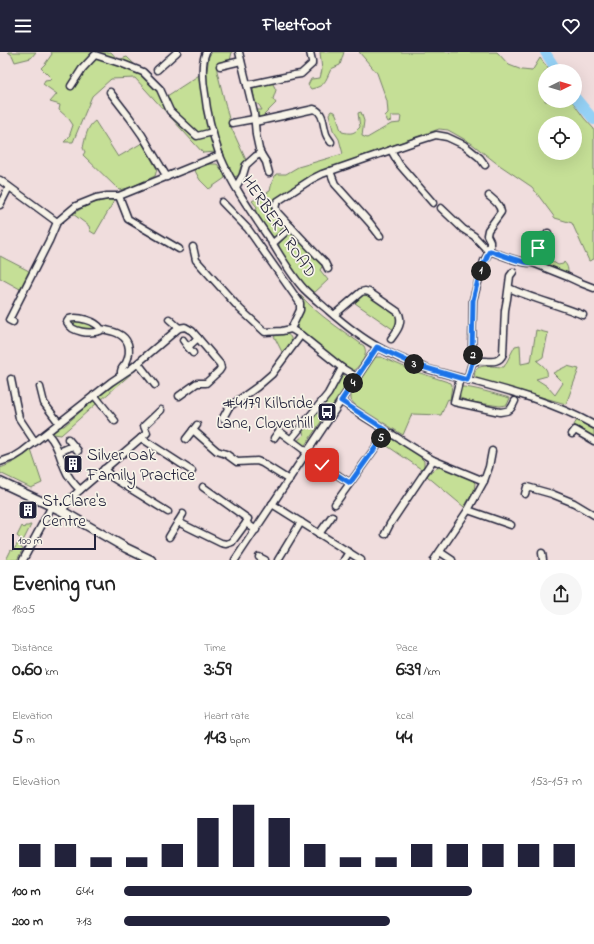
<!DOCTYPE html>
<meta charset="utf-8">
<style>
body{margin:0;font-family:"Indie Flower",sans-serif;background:#f6f6f6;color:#222;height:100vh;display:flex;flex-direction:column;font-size:15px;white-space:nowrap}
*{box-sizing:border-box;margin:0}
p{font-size:13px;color:#767676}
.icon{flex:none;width:22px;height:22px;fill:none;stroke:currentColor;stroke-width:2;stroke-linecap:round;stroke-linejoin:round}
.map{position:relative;height:508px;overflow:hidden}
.side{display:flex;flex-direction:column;background:#fff;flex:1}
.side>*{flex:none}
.needle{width:26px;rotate:85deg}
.controls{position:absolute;left:538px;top:12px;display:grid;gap:8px}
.controls a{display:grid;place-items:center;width:44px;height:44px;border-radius:50%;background:#fff;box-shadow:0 4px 16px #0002;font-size:20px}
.scale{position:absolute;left:12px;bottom:10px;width:84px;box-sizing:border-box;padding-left:4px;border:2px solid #22223b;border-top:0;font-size:11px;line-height:14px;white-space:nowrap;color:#22223b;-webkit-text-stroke:3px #f7f3e8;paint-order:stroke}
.pin{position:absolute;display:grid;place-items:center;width:34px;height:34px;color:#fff;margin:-17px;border-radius:8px;box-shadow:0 2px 6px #0006}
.km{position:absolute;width:20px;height:20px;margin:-10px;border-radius:50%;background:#222;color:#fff;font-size:11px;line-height:20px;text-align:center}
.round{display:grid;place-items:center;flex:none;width:42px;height:42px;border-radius:21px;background:#f6f6f6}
.headline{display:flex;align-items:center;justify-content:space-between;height:68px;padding:0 12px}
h1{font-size:22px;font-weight:700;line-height:30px}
.figures{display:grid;grid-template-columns:repeat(3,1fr);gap:6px;height:68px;padding:4px 12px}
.figures div{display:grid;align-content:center}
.figures b{font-size:20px;font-weight:700}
.figures small{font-size:11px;font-weight:400}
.figures p{font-size:11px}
.chart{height:112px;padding:8px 12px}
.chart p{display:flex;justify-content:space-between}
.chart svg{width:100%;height:72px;margin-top:4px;stroke:#22223b;stroke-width:6}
ul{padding:0 12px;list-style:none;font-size:13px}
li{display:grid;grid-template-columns:64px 48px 1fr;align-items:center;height:30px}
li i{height:10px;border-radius:5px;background:#22223b}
header{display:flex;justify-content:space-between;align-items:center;height:52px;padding:0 12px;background:#22223b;color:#fff;font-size:18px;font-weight:700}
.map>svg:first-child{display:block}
.green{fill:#c5df96;stroke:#748068;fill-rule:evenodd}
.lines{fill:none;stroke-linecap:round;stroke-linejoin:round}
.river{stroke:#95d1f5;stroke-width:10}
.minor-casing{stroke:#22223b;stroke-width:9}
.major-casing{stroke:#22223b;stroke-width:11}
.minor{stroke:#f7f3e8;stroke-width:6}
.major{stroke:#f7f3e8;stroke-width:8}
.route-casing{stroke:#fff;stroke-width:8}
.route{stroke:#1a73e8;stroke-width:5}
.labels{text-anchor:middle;stroke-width:3.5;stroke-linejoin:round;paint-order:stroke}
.street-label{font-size:17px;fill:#22223b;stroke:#f7f3e8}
.poi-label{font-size:17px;fill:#22223b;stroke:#f7f3e8;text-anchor:start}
</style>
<header><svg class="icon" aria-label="menu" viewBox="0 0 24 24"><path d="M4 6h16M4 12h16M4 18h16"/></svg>Fleetfoot<svg class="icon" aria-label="heart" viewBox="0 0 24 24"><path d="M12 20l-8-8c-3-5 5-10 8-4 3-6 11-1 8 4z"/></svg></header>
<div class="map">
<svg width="594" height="508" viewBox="0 0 594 508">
<rect width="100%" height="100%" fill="#f0dddd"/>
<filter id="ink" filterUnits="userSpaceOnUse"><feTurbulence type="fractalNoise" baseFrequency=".025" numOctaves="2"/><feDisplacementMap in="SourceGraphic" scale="8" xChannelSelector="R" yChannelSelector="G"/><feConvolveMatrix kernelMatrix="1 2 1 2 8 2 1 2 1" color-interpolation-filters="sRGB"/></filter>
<g filter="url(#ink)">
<!-- green -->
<g class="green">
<path d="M8,0h28l-5,6 -16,4 -3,-7z"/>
<path d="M51,0h60l7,8 9,-3 40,39 40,-26 2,-14 3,-4h20l-2,9 -13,3v7l14,56 15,33 -4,3 -4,13 -5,1 -11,-14 -6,-11 -13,1 -68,-75 -24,1 -19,17 -19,46h-9l5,-5 4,-12 -4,-6 -10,-9 1,-5 -10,-3 7,-8 -14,-10 2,-4 7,-1 -11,-11 4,-4 7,-10z"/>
<path d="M320,0h24l-4,13 -9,4c-6,13 -6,17 -20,20l-3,-4 3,-6 9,-1 2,-8z"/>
<path d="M359,0h138l12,13 13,5 10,1 8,-13 10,13h-5v30h27l12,17 10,11v130l-5,2 -17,-38 -17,-5 -23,-31 -37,-25 -24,-19 -23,-13 -9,-1 -124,44 -43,30c-1,12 6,14 12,23v2l-9,9 -4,-1 -16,-23 2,-6 -5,-6 18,-10 2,-9 4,-8h10l12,-7 45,-13 -4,-15 -6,-9 -4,-16 2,-3 4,1c4,7 3,13 7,20 9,2 12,2 18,-5l-2,-14 3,-1 3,9 -2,15 5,2 24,-14 9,-1 1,-7h-10v5l-3,1 -3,-6 3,-3 -1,-12 -10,-28zM545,71h30v30h-30z"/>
<path d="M272,30l4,8 -3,9 3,4 -15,15 -4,-2v-6h5l-3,-5 -4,-3 -2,-12 3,-3 7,-1 4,-3z"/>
<path d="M95,69l23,36 24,-14 15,26 -2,7 -26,12 -10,2 -36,-35 2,-3 -2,-4c2,-9 4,-22 12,-27z"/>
<path d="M208,112h9l6,8 2,6 -16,11 -9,-9 -6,-11z"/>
<path d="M110,148l4,1 -19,33 -5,-3 -1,-5 -16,-12c11,-8 23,-13 37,-14z"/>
<path d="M289,182h4l5,3 25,28 -3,5 8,10 -15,14 -10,-11 -24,-33v-6z"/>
<path d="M543,202l3,1v2l4,3 8,5 5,-1 1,-2c4,4 4,7 4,12l-28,-10 -2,-3 1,-4z"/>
<path d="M0,204l29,15 -9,18 -20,-11z"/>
<path d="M364,242h3l28,19c4,5 2,11 -1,17l-39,-27z"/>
<path d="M299,244h2c18,20 41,34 63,50 5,10 -4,18 -11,26l-49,-38 -7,-7c-1,-14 12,-14 2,-31z"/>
<path d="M74,268c8,2 17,3 23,9 -8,2 -19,1 -26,-6l1,-2z"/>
<path d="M536,278l12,3 -5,24 -6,4c5,4 12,8 10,15l-11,3 11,7 8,9 8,-12 -10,-10 14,-7 12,3 -13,35 -91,-26c-4,-17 19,-11 29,-11l11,-21 5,-1 1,19 10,-2z"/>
<path d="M286,282c4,1 6,4 5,8l-8,12 -9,-18z"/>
<path d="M376,305h5l33,14 37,12 1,2 -2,15 -2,-1 -1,2 -6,14 -29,-1 -9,21 -48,-30 -4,-5v-6l23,-35z"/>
<path d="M138,314l1,1 -38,33 -2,-5 1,-1 1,1z"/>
<path d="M342,322l2,1c4,4 3,7 1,12l-42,61 -7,-6 8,-7 -2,-6 1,-2 22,-24 8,-12z"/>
<path d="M460,335c10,-1 38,8 50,11l-3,7 -7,1 -28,-4 -12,-4 -1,-7z"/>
<path d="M92,348h2l3,3 -36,32 -7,-1 -1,-1 8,-7h3l24,-21 1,-3z"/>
<path d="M577,368l17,10v7l-20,-12z"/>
<path d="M387,387h4l5,2 23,15 5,5v5l-3,3 -38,-26z"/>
<path d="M31,398l11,33 -11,5 -31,-15v-5c12,-4 21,-10 31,-18z"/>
<path d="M442,415l30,13 3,3 -1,8 -10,16 -37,-31c4,-5 7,-8 15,-9z"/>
<path d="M30,473h1l-8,16 -6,-5 5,-10 2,2 1,-2h3z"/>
<path d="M18,491l3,2 -1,2 3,2 -6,11h-11l5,-10 2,1z"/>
</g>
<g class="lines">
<!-- river -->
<g class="river">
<path d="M545,0l12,19"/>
<path d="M575,45l19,23"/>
</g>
<!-- minor casing -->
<g class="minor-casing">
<g id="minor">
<path d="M206,0c-5,11 -3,31 -1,42 2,21 8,42 15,62 13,31 34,60 53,88 9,15 19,32 31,45 8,8 17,15 25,22 15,13 31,26 49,36 16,9 33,16 50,22 56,16 115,27 166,56"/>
<path d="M239,0l15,61 2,22 3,14 2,5 5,8 3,11"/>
<path d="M220,14l21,-5"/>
<path d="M157,18l20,-18"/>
<path d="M247,33l47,-10 7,-1 11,-10v-3l-2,-9"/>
<path d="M71,34l11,-17 13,-14 28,9 20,8 17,17 10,22 27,25 16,-4"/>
<path d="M110,40l20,26 12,17 25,42"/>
<path d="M255,70l59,-13c10,3 9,16 12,25 1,3 3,5 5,8"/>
<path d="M232,71l22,-4"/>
<path d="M391,98l8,14 34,39"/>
<path d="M330,119l5,13 35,39 10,13"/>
<path d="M0,128l57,42"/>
<path d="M236,135l7,-12 3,-10 10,-9 5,-2"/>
<path d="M119,144l9,23 51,30"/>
<path d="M489,144c6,5 11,9 12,16l-13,18 -1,5 3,6v10c11,4 36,15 46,11l4,-23 2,-2 6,-2v-2"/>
<path d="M222,150l26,27 52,74v7l-9,19 10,6"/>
<path d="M0,153l9,-18"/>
<path d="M441,156l22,21 11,7 15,16"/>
<path d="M272,192l19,-17"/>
<path d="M193,195l3,13 44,49 25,23 17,-1 9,-2"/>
<path d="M533,211l35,14 13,6 13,5"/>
<path d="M328,217l-3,-6 -6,-6 -41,-44c-3,-4 -4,-8 0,-12l34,-22 10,-5 92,-32 22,-7 11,2 17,8 16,13 5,7"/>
<path d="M509,236c24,11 50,17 74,27"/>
<path d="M334,263l27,-23 4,-1 4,1 29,20c6,10 -1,19 -7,27"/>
<path d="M169,267l10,9"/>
<path d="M13,270l-4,-2 40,-79 8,-19 19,-16 20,-8 11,-2h12l69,-28 32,-13"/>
<path d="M101,277l-1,2c-10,3 -28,2 -33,-9l2,-3c9,-3 27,2 32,10 11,2 23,4 27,15 2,7 1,13 -2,19 -3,4 -6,6 -5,12"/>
<path d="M183,288l5,7 10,-9"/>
<path d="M188,295l5,6"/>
<path d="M475,309c11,-2 23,5 28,-7l2,-44 2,-11 3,-23 3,-4"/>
<path d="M475,309l-3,-8 1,-53 11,-39 4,-7 2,-3"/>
<path d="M138,311l17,22"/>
<path d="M460,326l-6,24 46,10c10,-1 11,-2 15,-11"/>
<path d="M11,327l8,39 16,24"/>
<path d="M467,328l5,-17 3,-2"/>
<path d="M40,335l4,16 15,20"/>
<path d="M94,343l21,26"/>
<path d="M341,349l25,17 67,42 51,21"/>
<path d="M223,366l6,-11 28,-20 15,-13 29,-39 41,33 15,9"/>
<path d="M193,378l24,21 9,3 11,8 20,-1 5,2 27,17"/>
<path d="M47,381c11,12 12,22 18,36 3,8 9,15 15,21l-10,9 -8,12"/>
<path d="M572,382l3,-4 19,11"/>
<path d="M141,386l6,-5 -3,-7 17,-16"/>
<path d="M274,386l5,-7 28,21"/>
<path d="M292,386l36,-44 14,-26"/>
<path d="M68,387l10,12"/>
<path d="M186,387l11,-14"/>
<path d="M59,400l14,-6"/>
<path d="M313,407l37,24"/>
<path d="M0,410l14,-5 8,-5 89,-70 21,-14 47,-40 6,-1 7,4 28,33 1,4 -2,3 -13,12h-9l-18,13"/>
<path d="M104,417l9,9 55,34"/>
<path d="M203,435l45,32 -2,4"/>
<path d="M80,438l61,-52 51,33"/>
<path d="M525,442l2,-7 25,7 22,9 20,12"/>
<path d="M272,452l89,56"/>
<path d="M335,452l43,-60 7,-14"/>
<path d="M468,458l43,15"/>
<path d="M178,470l5,-8"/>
<path d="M319,482l13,-18"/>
<path d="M385,482l5,-10 43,-64"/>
<path d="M169,485l9,-15 43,21 5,1 6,-2 14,-19 10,7"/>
<path d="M440,500l12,8"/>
<path d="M542,501l1,7"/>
<path d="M259,505l6,3"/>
<path d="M23,508l29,-54"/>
<path d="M235,508l142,-213"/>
<path d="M278,508l23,-38"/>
<path d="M344,508l5,-8"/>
<path d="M434,508l34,-50 16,-29 5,-14 3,-16"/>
</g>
</g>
<!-- major casing -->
<g class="major-casing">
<path id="major" d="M0,430l62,29 64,37 25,12"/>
</g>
<!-- minor -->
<use href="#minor" class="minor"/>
<!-- major -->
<use href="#major" class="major"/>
</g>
</g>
<g class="lines" filter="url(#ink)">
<!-- route casing -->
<g class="route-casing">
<path id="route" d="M322,413l28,18 28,-39 8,-14 -45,-29 36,-54 39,18 51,15 5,-17 3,-2 -3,-8 1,-53 6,-24 9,-22 2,-3c11,3 36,15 46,11l2,-14"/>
</g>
<!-- route -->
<use href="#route" class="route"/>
</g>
<!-- icons -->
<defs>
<g id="bus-square" transform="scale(1)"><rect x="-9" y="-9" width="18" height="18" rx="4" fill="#22223b" stroke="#f7f3e8"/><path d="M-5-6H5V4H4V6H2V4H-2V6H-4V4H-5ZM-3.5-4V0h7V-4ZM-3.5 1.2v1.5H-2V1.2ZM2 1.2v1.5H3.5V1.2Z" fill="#fff"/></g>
<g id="building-square" transform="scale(1)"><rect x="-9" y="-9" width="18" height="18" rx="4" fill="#22223b" stroke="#f7f3e8"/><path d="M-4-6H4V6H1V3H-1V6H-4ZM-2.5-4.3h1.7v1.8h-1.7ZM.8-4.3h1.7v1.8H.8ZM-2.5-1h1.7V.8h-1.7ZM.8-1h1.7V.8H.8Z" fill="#fff"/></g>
</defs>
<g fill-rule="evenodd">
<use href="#bus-square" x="327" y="360"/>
<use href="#building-square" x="73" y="412"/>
<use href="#building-square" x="28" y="458"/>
</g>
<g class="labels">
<!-- street labels -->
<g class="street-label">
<text transform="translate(280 174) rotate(56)" y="6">HERBERT ROAD</text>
</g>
<!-- poi labels -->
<g class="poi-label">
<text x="313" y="356" text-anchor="end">#4179 Kilbride<tspan x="313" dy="20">Lane, Cloverhill</tspan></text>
<text x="87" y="408">Silver Oak<tspan x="87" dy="20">Family Practice</tspan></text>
<text x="42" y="454">St.Clare's<tspan x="42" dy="20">Centre</tspan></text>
</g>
</g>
</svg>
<div class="controls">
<a><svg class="needle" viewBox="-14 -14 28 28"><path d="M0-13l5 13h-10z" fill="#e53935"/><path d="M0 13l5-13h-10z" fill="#767676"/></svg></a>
<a><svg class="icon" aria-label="locate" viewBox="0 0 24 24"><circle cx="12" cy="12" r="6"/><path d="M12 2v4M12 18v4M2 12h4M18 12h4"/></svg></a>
</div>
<div class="scale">100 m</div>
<div class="pin" style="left:538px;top:196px;background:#1e9e55"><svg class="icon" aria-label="arrive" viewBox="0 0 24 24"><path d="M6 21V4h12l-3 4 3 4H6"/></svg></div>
<div class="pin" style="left:322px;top:413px;background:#d93025"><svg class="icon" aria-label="check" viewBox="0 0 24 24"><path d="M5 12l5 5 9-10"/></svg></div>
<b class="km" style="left:481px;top:219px">1</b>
<b class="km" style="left:473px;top:303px">2</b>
<b class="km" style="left:414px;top:312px">3</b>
<b class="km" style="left:353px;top:331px">4</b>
<b class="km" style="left:381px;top:386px">5</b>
</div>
<section class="side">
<div class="headline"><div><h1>Evening run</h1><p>18:05</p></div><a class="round"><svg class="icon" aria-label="share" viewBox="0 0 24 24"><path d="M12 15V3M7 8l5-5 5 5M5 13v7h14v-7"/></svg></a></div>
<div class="figures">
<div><p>Distance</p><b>0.60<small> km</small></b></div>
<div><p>Time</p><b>3:59</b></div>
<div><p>Pace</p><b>6:39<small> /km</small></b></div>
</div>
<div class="figures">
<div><p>Elevation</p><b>5<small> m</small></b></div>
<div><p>Heart rate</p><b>143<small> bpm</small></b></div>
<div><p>kcal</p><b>44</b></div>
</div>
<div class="chart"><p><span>Elevation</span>153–157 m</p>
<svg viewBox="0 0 160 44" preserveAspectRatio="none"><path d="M5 44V30M15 44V30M25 44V38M35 44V38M45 44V30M55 44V14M65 44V6M75 44V14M85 44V30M95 44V38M105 44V38M115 44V30M125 44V30M135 44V30M145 44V30M155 44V30"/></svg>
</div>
<ul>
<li><b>100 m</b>6:44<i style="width:76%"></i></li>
<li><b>200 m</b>7:13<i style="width:58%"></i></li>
</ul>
</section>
